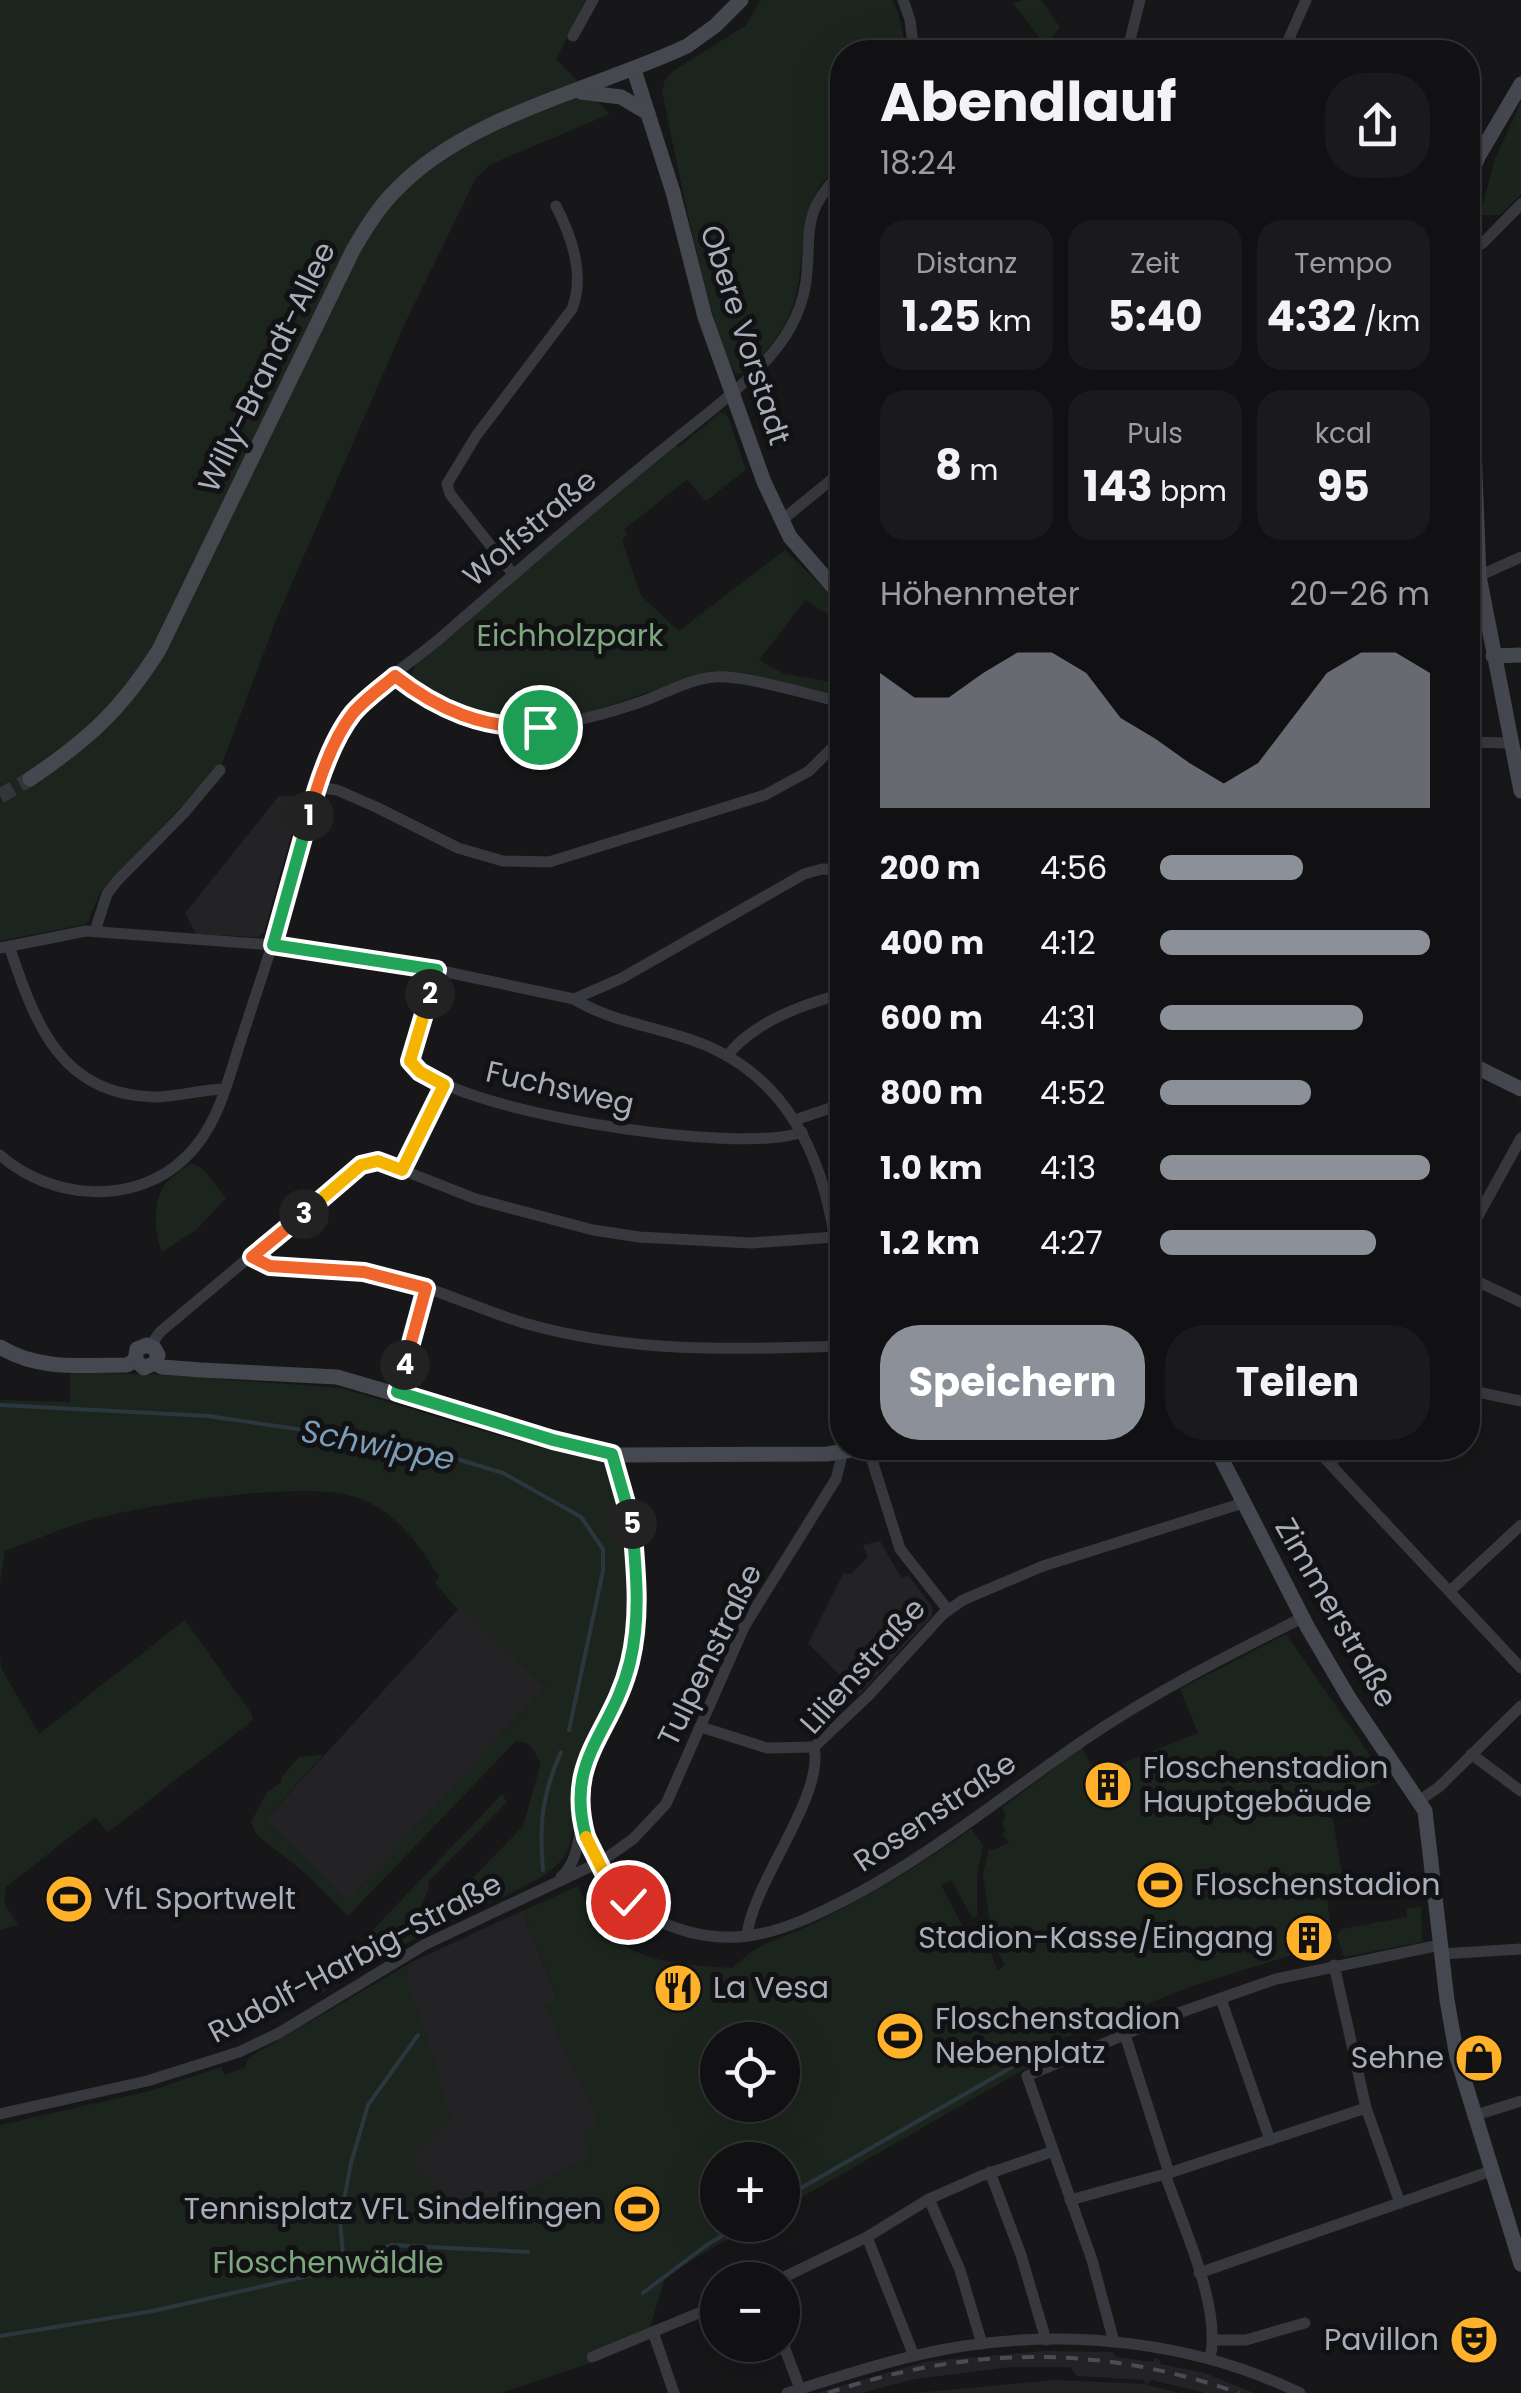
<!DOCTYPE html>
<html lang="de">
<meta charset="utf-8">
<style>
body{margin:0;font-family:Poppins,sans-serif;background:#1a1a1c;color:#f1f3f6;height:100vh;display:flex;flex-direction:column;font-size:38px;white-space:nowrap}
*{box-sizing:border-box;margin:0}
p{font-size:32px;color:#9c9da0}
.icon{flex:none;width:55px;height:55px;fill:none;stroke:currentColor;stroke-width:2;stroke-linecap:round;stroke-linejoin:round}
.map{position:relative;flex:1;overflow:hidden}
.drawer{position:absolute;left:830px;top:40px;width:650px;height:1420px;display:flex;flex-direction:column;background:#111113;border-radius:40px;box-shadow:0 10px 40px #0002,0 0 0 2px #303133}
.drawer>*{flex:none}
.controls{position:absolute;left:700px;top:2022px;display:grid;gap:20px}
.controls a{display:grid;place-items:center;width:100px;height:100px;border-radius:50%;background:#111113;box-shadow:0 10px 40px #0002,0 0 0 2px #303133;font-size:50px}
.pin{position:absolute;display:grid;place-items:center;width:85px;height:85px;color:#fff;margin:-42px;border:5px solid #fff;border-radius:50%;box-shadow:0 2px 10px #0007}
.km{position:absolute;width:50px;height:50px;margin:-25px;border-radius:50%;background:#222;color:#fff;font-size:28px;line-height:50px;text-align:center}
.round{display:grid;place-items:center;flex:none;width:105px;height:105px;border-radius:40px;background:#1a1a1c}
.head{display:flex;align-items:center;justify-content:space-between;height:170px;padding:0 50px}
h1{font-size:55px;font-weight:700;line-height:75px}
.stats{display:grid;grid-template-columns:repeat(3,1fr);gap:15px;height:170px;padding:10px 50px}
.stats div{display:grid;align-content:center;border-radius:25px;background:#1a1a1c;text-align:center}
.stats b{font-size:42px;font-weight:700}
.stats small{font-size:28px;font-weight:400}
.stats p{font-size:28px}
.chart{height:280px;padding:20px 50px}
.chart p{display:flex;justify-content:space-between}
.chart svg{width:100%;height:180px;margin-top:10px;fill:#8c9099;opacity:.7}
.primary-button{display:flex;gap:20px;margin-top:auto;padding:20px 50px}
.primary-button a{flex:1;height:115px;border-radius:40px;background:#8c9099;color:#fff;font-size:40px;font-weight:700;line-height:115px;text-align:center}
.primary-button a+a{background:#1a1a1c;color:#f1f3f6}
ul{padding:0 50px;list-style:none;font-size:32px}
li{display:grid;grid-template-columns:160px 120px 1fr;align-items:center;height:75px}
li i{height:25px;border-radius:12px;background:#8c9099}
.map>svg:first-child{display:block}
.built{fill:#232326}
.green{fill:#1c251d;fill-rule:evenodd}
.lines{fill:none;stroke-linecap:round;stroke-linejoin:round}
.stream{stroke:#2b373f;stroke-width:4}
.secondary-tunnel{stroke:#343539;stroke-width:15;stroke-dasharray:15 8;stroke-linecap:butt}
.street{stroke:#37393f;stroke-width:11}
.secondary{stroke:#45484f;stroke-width:15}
.rail{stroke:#4a4d54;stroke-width:4;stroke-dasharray:12 10;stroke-linecap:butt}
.split-1-casing{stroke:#fff;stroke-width:20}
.split-2-casing{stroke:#fff;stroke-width:20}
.split-3-casing{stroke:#fff;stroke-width:20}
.split-4-casing{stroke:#fff;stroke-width:20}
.split-5-casing{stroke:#fff;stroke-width:20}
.split-6-casing{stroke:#fff;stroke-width:20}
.split-7-casing{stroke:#fff;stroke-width:20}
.split-1{stroke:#f0652b;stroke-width:12}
.split-2{stroke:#22a559;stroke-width:12}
.split-3{stroke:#f5b400;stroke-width:12}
.split-4{stroke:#f0652b;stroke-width:12}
.split-5{stroke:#22a559;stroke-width:12}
.split-6{stroke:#22a559;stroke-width:12}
.split-7{stroke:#f5b400;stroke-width:12}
.labels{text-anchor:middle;stroke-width:10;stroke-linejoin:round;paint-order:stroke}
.street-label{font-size:30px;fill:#a8aeba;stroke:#121214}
.park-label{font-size:30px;fill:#7da77e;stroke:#121214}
.poi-label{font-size:30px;fill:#a8aeba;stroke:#121214;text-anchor:start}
.water-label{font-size:32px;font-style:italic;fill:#7b9db8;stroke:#121214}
</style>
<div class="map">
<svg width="1521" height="2393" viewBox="0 0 1521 2393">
<rect width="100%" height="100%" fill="#171719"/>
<!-- built -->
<g class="built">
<path d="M279,796l23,1 -38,135 -6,5 -62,-3 -11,-21z"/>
<path d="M880,1541l22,38 6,-4 24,32v9l-73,79 -51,-52 36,-70 7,1 17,-17 -5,-12z"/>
<path d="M460,1607l85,80 -197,214 -83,-81z"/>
<path d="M522,1911l36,89 -12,8 53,115 -9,35 -119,61 -62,-58 42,-42 -46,-141 7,-16z"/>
<path d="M1046,2351l66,1 5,5 36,5 2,-4 5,2v4l45,9 49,20h-48l-55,-13 -4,5 32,8h-265l141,-13 90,4 -1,-4 -67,-4 -7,-9h-60l-95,12 -54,14h-44l112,-32z"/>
</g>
<!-- green -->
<g class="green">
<path d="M0,0h588l-32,59 54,55 -119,50 -15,14 -69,141 -131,301 -54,144 -122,129 -13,31 -87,17z"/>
<path d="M761,0h131l6,12 9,40h-65v112c-51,39 -33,85 -48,138 -5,18 -15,34 -27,48 -8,11 -17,21 -30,24 -23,-19 -66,-241 -75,-283l3,-11 8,-9 72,-45z"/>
<path d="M1024,0h17l19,27 -14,20 -33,-44z"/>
<path d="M1521,102v92l-21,21h-20l15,-56z"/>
<path d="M721,412l7,4 18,54 -40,31 -19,-21 -63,49 3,6 -5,5 19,56 38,35 106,-81 57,55v18l-37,-23 -46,60 23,13 60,11v14l-130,-27 -129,43 -72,10 -50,-15 -52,-28 7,-18 257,-217 6,1z"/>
<path d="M192,1163l12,7 22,28 -29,31 -35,23c-8,-18 -10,-53 4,-69 7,-8 18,-14 26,-20z"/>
<path d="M70,1372l97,3 174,13 179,54 6,-3c22,6 56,8 73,21 46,37 34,176 19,227 -8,29 -32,53 -41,82 -9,29 6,70 -19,95 -25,24 -76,40 -108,56 -45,23 -88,49 -131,75l-4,-4 187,-197 5,8 -78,79c-1,21 -17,32 -16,53l13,-8 97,-100 18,-63 -11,-18 -13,-5 -169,176 -43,-43 -49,-39 -5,-12 16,-30 14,-9v-5l18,-21 24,-2 -58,65 83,81 197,-214 -84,-79 -3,2 -23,-27 4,-7c-22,-33 -42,-64 -81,-78 -53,-20 -225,8 -281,26 -24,8 -48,18 -72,27l-5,31v-182l70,2z"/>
<path d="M185,1620l68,96 -1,5 -144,111 -13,-15 -89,70 -2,16 14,22 -18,5v-277l1,15 38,66z"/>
<path d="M1286,1634l101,146 -63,24 9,16 9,54 -1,21 -14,4 4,29 -17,7 4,12 -126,39 -135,55 6,15 -42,15 -238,137 -1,-48h-64v65h35l-87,50 -17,55 -43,23 -3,6 -102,34h-501v-268l149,-34 72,-24 4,8 20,-8 3,-9 164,-96 -7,16 18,45 28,96 -41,42 61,58 119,-61 -8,-28 17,-7 -54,-116 13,-8 -36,-88 56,-25c7,13 12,31 22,41 37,37 85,38 133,41 28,-29 53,-30 86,-47 53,-27 104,-57 152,-92l12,16 -6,32v38l-4,4 -22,-39 -10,5 36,68 13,-4 7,21 8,-4 -9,-19 5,-5 -6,-19 -5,1 -7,-50 6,-25 5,1 15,-8 -7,-8 4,-2 -4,-9 4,-7 -4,-8 80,-61 14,27 102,-41 -18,-44zM718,2040h64v65h-64z"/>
<path d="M1421,1907l1,35 -78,15 -7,-22 4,-6 66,-12v-9z"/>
</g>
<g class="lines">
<!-- stream -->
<g class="stream">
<path d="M0,1405l208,11 206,30 89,27 78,44 22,32v22l-34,159"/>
<path d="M543,1870c-4,-45 -1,-76 18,-118"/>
<path d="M418,2035l-50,70 -17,58 -11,58 4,43 47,-19 137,7"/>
<path d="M782,2199l237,-136"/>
<path d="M643,2293l61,-46 35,-22"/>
<path d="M0,2336l153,-25 168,-38 21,-8"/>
</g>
<!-- secondary-tunnel -->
<path class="secondary-tunnel" d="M0,796l30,-17"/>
<!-- street -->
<g class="street">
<path d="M903,0l7,20 4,32"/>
<path d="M573,36l20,-36"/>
<path d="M1127,52l13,-52"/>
<path d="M1283,52l23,-52"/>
<path d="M1468,250l15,-7 38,-39"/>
<path d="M781,521l61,-50"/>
<path d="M513,574l-63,-80 -3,-10 29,-48 96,-127c13,-33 0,-72 -16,-103"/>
<path d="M1479,576l42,-19"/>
<path d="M395,676c85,67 149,58 246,26 23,-8 48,-23 73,-25 33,-2 94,18 128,25"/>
<path d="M1468,742l42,1"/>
<path d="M318,787l19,3 39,17 82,41 45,13 46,1 216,-67 44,-24 33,-33"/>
<path d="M95,931l12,-37 10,-13 67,-68 36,-43"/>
<path d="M9,946c26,76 50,149 146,151 24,0 47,-8 70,-8"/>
<path d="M0,948l86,-17 187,14 164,25 137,29 48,-21 182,-104 18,-5 20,1"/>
<path d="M437,970l-27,91c37,51 333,95 392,71"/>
<path d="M574,999c42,26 93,28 138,49 114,53 130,187 130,300"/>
<path d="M727,1056c25,-33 77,-52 115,-62"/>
<path d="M795,1120l47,-16"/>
<path d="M0,1155c51,45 135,52 186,2 32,-31 41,-74 54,-114 16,-48 32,-96 46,-144 16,-58 28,-119 58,-172 20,-35 63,-61 94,-87 70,-61 141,-122 213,-181 36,-30 77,-59 110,-93 23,-24 40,-50 45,-84 6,-52 -6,-69 36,-110"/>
<path d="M402,1170l42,-85"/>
<path d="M1468,1234l53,-96"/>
<path d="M252,1257c32,19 96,11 135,20 47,10 91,32 137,46 103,30 212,27 318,23"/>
<path d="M1468,1277l53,25"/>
<path d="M151,1345l9,-13 191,-160 21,-11 15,3 89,35 117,31 46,7 112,6 84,-6"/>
<path d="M1468,1390l53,11"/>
<path d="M397,1392l29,-104"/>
<path d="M1315,1448l206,220"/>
<path d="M612,1454c4,22 16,42 19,65 8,44 8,91 1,135 -11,62 -65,104 -49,170 10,40 32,75 70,94 29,15 61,22 95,18 37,-5 72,-23 105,-40 83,-45 154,-103 231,-156 69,-47 144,-85 218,-122"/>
<path d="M872,1460l28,89 48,61"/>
<path d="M1330,1463l16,-15"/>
<path d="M1450,1591l71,-66"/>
<path d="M701,1727l66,21 47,-1"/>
<path d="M1471,1754l50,37"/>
<path d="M1420,1800l19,-13 82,-81"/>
<path d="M561,1877c15,-13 17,-33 20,-52"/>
<path d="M747,1936c5,-53 78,-140 67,-189l54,-51 75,-82 20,-14 80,-34 200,-63"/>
<path d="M1441,1954l80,-5"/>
<path d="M1334,1965l32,143 34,95"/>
<path d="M1221,1999l49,141"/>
<path d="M1125,2035l44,138"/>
<path d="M0,2114l147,-33 92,-29 40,-19 145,-88 178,-84 31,-22 33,-35 79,-179 91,-146 8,-31"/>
<path d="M1473,2116l48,-15"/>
<path d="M990,2172l31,83 25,85"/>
<path d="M1165,2174c17,50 57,133 45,185"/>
<path d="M929,2199l31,71 22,74"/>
<path d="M1070,2200l99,-27 197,-65"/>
<path d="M867,2237l47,119"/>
<path d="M1199,2273l292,-102"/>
<path d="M778,2280l89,-43 62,-38 52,-23 70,-24"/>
<path d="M653,2332l21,61"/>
<path d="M1212,2340h34l59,-17"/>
<path d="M782,2341l18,48"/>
<path d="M1114,2342l-22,-82 -65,-184 137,-58 112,-39 164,-34"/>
<path d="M592,2357l126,-52"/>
<path d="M787,2393c58,-18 117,-38 177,-47 113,-17 233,-3 336,47"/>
</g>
<!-- secondary -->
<g class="secondary">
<path d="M634,70l39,122 32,125 59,165 26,55 52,60"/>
<path d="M581,92l40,5 27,16"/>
<path d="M1468,181l10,-24 43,-73"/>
<path d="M1468,293l11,283 42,215"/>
<path d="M1493,656l28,-1"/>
<path d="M30,779c59,-40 91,-69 129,-129l194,-400c13,-22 26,-44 45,-62 71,-73 197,-99 289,-142l28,-20 26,-26"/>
<path d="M1468,1063l53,26"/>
<path d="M0,1347c39,24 83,18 127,18l8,-5"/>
<path d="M155,1363l3,-8 -4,-7 -7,-3 -10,4 -2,11 9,8 11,-5 7,4 39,3 136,7 216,63 67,15 207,-1 37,-6"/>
<path d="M1216,1448l92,180 41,70 76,113 22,189 10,57 64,207"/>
</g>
<!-- rail -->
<path class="rail" d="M828,2393c140,-47 271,-49 411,0"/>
</g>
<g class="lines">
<!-- split-1 casing -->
<g class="split-1-casing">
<path id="split-1" d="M309,816c9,-34 22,-75 44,-103 12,-14 28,-25 42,-37 43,34 89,53 145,51"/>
</g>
<!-- split-2 casing -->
<g class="split-2-casing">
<path id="split-2" d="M309,816l-36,129 164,25 -7,24"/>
</g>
<!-- split-3 casing -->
<g class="split-3-casing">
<path id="split-3" d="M304,1214l57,-49 17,-4 24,9 42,-85 -24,-13 -10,-11 20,-67"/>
</g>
<!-- split-4 casing -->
<g class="split-4-casing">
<path id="split-4" d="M304,1214l-52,43 18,9 94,6 62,16 -21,77"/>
</g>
<!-- split-5 casing -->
<g class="split-5-casing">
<path id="split-5" d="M405,1365l-8,27 156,48 59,14 20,70"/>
</g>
<!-- split-6 casing -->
<g class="split-6-casing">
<path id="split-6" d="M586,1837c-22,-79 27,-104 44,-175 11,-45 6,-92 2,-138"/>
</g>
<!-- split-7 casing -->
<g class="split-7-casing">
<path id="split-7" d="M586,1837l20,40 22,25"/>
</g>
<!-- split-1 -->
<use href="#split-1" class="split-1"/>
<!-- split-2 -->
<use href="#split-2" class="split-2"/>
<!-- split-3 -->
<use href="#split-3" class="split-3"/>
<!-- split-4 -->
<use href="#split-4" class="split-4"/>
<!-- split-5 -->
<use href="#split-5" class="split-5"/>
<!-- split-6 -->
<use href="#split-6" class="split-6"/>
<!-- split-7 -->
<use href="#split-7" class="split-7"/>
</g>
<!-- icons -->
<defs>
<g id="building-disc" transform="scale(2.5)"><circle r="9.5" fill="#ffb229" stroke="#121214"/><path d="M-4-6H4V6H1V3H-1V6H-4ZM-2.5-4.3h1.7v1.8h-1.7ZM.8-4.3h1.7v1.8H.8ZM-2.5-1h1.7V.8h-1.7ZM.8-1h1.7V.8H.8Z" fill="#111"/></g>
<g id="stadium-disc" transform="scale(2.5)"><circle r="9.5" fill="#ffb229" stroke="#121214"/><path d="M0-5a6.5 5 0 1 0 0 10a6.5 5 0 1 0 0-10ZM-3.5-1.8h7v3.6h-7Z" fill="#111"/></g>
<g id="restaurant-disc" transform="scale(2.5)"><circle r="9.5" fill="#ffb229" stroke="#121214"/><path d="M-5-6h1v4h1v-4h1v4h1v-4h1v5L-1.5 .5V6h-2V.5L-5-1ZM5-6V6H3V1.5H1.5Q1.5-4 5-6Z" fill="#111"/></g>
<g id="shop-disc" transform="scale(2.5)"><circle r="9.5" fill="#ffb229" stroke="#121214"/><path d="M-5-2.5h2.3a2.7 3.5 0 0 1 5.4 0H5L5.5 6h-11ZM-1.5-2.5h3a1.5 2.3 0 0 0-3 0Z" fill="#111"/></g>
<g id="theatre-disc" transform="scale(2.5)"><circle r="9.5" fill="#ffb229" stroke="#121214"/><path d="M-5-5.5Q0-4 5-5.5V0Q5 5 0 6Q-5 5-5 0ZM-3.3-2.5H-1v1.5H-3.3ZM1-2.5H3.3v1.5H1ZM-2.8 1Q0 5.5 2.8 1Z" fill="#111"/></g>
</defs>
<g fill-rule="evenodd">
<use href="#building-disc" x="1108" y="1785"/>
<use href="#stadium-disc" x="1160" y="1885"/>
<use href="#stadium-disc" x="69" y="1899"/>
<use href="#building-disc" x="1309" y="1938"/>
<use href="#restaurant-disc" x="678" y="1988"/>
<use href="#stadium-disc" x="900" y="2036"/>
<use href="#shop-disc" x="1479" y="2058"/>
<use href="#stadium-disc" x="637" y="2209"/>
<use href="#theatre-disc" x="1474" y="2340"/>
</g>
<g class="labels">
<!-- street labels -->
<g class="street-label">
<text transform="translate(745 335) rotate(72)" y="10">Obere Vorstadt</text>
<text transform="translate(267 367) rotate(-64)" y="10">Willy-Brandt-Allee</text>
<text transform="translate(530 528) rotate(-40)" y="10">Wolfstraße</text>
<text transform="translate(560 1088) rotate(13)" y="10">Fuchsweg</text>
<text transform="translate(1336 1613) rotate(60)" y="10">Zimmerstraße</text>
<text transform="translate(710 1655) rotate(-64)" y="10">Tulpenstraße</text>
<text transform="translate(863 1666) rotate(-48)" y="10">Lilienstraße</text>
<text transform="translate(935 1812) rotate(-34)" y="10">Rosenstraße</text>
<text transform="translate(355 1958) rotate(-28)" y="10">Rudolf-Harbig-Straße</text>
</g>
<!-- park labels -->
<g class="park-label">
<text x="570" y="646">Eichholzpark</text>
<text x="328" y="2273">Floschenwäldle</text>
</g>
<!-- poi labels -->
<g class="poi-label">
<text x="1143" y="1778">Floschenstadion<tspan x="1143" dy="34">Hauptgebäude</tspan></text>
<text x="1195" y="1895">Floschenstadion</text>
<text x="104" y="1909">VfL Sportwelt</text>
<text x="1274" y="1948" text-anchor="end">Stadion-Kasse/Eingang</text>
<text x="713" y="1998">La Vesa</text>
<text x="935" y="2029">Floschenstadion<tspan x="935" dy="34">Nebenplatz</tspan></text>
<text x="1444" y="2068" text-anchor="end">Sehne</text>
<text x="602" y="2219" text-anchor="end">Tennisplatz VFL Sindelfingen</text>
<text x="1439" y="2350" text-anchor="end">Pavillon</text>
</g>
<!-- water labels -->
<g class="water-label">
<text transform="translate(378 1445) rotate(11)" y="11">Schwippe</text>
</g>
</g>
</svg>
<div class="controls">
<a><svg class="icon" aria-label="locate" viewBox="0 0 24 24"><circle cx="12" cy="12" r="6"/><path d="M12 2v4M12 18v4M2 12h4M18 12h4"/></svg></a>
<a>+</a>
<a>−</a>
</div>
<div class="pin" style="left:540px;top:727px;background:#1e9e55"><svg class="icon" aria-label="arrive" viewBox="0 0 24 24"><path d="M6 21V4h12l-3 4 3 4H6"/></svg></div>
<div class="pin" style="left:628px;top:1902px;background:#d93025"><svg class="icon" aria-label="check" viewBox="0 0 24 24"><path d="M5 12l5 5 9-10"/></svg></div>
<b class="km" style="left:309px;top:816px">1</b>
<b class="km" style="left:430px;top:994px">2</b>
<b class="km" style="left:304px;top:1214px">3</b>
<b class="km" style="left:405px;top:1365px">4</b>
<b class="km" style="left:632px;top:1524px">5</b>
<section class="drawer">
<div class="head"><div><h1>Abendlauf</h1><p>18:24</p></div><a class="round"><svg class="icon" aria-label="share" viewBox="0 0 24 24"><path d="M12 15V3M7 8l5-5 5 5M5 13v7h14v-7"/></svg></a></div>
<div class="stats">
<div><p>Distanz</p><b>1.25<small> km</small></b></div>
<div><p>Zeit</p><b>5:40</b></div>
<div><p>Tempo</p><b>4:32<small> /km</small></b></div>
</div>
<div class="stats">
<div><b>8<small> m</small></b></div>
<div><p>Puls</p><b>143<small> bpm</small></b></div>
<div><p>kcal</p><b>95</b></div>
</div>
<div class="chart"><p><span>Höhenmeter</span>20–26 m</p>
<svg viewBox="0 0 160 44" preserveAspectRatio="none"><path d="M0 44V11L10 17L20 17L30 11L40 6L50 6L60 11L70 22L80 27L90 33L100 38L110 33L120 22L130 11L140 6L150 6L160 11V44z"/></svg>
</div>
<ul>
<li><b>200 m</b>4:56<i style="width:53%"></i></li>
<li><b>400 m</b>4:12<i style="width:100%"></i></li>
<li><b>600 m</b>4:31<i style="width:75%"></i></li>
<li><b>800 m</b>4:52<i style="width:56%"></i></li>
<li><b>1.0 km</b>4:13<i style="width:100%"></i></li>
<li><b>1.2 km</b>4:27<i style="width:80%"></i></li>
</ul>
<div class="primary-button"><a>Speichern</a><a>Teilen</a></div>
</section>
</div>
